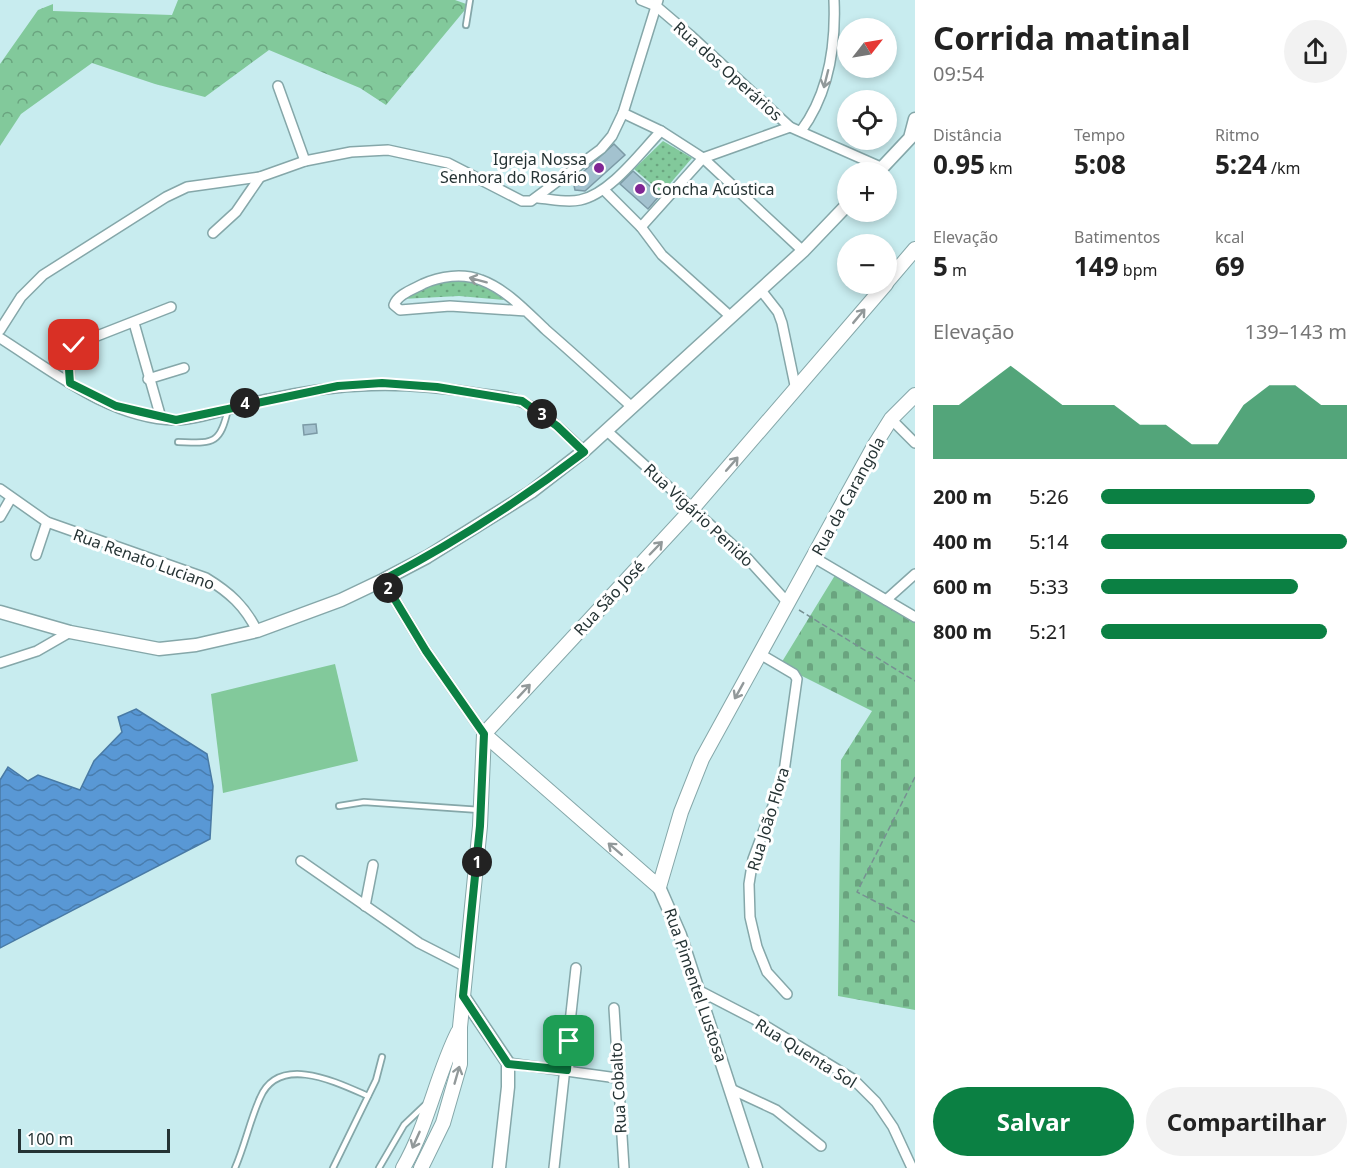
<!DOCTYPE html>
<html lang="pt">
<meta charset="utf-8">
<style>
body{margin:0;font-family:"Noto Sans",sans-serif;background:#f2f2f2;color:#222;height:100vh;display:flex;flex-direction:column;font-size:22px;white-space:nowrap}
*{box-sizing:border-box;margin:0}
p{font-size:20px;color:#767676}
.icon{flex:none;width:33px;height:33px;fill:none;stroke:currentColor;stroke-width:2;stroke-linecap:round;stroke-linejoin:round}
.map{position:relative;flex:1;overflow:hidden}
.drawer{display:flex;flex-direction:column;background:#fff;width:450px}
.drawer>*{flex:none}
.needle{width:39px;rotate:59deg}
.fabs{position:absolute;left:837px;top:18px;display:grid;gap:12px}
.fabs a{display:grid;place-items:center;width:60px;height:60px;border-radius:50%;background:#fff;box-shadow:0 3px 9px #0003;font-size:30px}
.scale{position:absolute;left:18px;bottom:15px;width:152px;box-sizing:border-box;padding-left:6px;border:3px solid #253334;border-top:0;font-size:16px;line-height:21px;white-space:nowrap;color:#253334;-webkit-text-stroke:4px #fff;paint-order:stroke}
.pin{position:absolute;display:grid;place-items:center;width:51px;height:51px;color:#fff;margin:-26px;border-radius:12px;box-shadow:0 3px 9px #0006}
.km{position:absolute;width:30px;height:30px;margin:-15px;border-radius:50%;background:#222;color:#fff;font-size:16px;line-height:30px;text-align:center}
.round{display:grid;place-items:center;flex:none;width:63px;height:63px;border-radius:32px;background:#f2f2f2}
.headline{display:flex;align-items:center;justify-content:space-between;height:102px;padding:0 18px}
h1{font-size:33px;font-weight:700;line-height:45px}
.metrics{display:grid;grid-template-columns:repeat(3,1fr);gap:9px;height:102px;padding:6px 18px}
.metrics div{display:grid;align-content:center}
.metrics b{font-size:26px;font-weight:700}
.metrics small{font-size:16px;font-weight:400}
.metrics p{font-size:16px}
.chart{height:168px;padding:12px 18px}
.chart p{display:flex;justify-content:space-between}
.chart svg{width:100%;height:108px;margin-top:6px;fill:#0b8043;opacity:.7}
.button{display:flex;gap:12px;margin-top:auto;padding:12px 18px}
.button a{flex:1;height:69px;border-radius:36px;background:#0b8043;color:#fff;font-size:24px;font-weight:700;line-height:69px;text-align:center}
.button a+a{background:#f2f2f2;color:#222}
ul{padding:0 18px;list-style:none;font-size:20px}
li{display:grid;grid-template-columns:96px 72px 1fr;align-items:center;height:45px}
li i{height:15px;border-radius:8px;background:#0b8043}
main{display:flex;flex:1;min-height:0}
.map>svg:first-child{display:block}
.green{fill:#82c99b}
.forest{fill:url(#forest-crowns)}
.cemetery{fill:url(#cemetery-stones)}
.park{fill:url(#park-dots)}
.water{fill:url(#water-waves);stroke:#497aa5;stroke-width:1.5}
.building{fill:#a3c2cf;stroke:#7c9aa6;stroke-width:1.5}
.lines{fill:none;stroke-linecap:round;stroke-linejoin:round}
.service-casing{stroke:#85a7a9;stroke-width:8}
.minor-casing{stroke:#85a7a9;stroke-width:12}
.tertiary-casing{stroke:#85a7a9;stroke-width:15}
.secondary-casing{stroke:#85a7a9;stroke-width:16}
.path{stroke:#779092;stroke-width:1.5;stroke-dasharray:6 3;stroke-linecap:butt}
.service{stroke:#fff;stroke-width:4.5}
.minor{stroke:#fff;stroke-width:9}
.tertiary{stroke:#fff;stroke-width:12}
.secondary{stroke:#fff;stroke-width:14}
.oneway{stroke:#92999a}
.route-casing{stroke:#fff;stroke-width:12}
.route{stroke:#0b8043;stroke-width:8}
.poi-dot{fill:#802694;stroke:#fff;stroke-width:2}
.labels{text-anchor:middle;stroke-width:6;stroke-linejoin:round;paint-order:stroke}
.street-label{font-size:16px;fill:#253334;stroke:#fff}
.poi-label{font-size:16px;fill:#253334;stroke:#fff;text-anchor:end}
</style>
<main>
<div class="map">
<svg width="915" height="1168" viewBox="0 0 915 1168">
<defs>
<pattern id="forest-crowns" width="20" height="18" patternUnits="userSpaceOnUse" patternTransform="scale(1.5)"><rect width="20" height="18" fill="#82c99b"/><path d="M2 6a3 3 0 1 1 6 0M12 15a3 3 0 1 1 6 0" fill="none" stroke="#6aa47f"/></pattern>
<pattern id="cemetery-stones" width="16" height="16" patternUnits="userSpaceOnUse" patternTransform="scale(1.5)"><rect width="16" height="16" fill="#82c99b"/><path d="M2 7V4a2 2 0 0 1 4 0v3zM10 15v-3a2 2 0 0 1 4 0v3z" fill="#6aa47f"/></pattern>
<pattern id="park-dots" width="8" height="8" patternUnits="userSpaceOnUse" patternTransform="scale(1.5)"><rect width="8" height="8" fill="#82c99b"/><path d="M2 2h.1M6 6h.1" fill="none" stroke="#6aa47f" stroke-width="1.8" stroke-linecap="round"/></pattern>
<pattern id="water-waves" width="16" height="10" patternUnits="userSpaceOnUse" patternTransform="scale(1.5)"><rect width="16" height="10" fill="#5998d5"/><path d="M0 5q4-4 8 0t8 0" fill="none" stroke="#497dae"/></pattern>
</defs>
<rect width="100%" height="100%" fill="#c8ecef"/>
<!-- green -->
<path class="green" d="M335,664l23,97 -135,32 -12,-99z"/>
<!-- forest -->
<path class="forest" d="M178,0h277l14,5 -83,100 -26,-17 -91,-38 -64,47 -50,-13 -63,-21 -71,51 -21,32v-82l38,-54 15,-6v7l119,4z"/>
<!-- cemetery -->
<path class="cemetery" d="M837,572l78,48v390l-77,-14 3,-236 31,-49 -92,-46z"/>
<!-- park -->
<g class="park">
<path d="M663,141l29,17 -30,35 -28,-24z"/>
<path d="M454,278l29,3 21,19 -45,-4 -57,3 32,-18z"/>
</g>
<!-- water -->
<path class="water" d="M136,709l71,45 6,32 -3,53 -210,109v-168l8,-13 20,14 10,-6 42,15 14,-29 28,-29 -4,-15z"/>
<!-- building -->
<g class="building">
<path d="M614,144l11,11 -40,36 -10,-1 -2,-9z"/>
<path d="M633,171l27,24 -12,14 -28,-25z"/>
<path d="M316,424l1,9 -13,2 -1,-10z"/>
</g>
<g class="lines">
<!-- service casing -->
<g class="service-casing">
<g id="service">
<path d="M466,25l4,-25"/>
<path d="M178,442c34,1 42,4 50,-33"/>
<path d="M339,806l25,-4 116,8"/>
<path d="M235,1168c10,-23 15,-48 25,-70 19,-45 78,-15 108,-2"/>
<path d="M333,1168l43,-88 6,-23"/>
<path d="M379,1168l25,-43 21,-20"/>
</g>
</g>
<!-- minor casing -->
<g class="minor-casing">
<g id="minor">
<path d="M641,0l15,6 34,29 100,92 93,41"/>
<path d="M278,86l27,75"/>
<path d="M623,113l38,18 42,27 100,93"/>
<path d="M801,131c28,-38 35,-84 33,-131"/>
<path d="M604,190l37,37 21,28 68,61"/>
<path d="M538,198c13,1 28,5 42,2 30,-6 60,-47 81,-69"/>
<path d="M641,227l62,-69 87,-31"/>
<path d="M213,233l23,-21 24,-35"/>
<path d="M760,289l18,23 4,11 14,67"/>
<path d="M526,311l-76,-5 -50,4 -6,-5c4,-11 20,-16 29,-21 17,-8 40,-11 58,-4 25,9 46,32 65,50 29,25 57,51 86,77"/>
<path d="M134,323l27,95"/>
<path d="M0,330l21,-33 22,-22 123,-78 21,-10 73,-10 45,-16 46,-9 37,-2 60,13 74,38h9l70,-52 11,-13 11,-23 35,-113"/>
<path d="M0,338c52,33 111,81 175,82 24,0 67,-16 93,-21 72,-16 134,-18 207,-6 15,2 36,3 49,10 23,11 41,31 60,48"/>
<path d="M148,379l36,-11"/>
<path d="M70,383l-2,-27 6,-11 97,-38"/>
<path d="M891,419l24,24"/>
<path d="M607,431l141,128 40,44"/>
<path d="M0,489l47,33 159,56c23,14 39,28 51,53"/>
<path d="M0,517l11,-19"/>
<path d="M36,555l11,-33"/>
<path d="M813,557l102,60"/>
<path d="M383,580l43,71 58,83"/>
<path d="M886,600l29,-26"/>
<path d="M760,654l34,20 3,5 -14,100 -30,80 -4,25 1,33 7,30 10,25 20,22"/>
<path d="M0,663l37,-12 33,-19"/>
<path d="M301,861l118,82 47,24"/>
<path d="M365,906l8,-41"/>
<path d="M698,990l56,29 99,60 23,23 17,25 19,41"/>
<path d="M614,1008l10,160"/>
<path d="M508,1063l109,15"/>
<path d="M731,1089l45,21 45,36"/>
<path d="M554,1168l22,-200"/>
</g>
</g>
<!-- tertiary casing -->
<g class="tertiary-casing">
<g id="tertiary">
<path d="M878,172l32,-34 5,-19"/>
<path d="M0,612l70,20 89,17 37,-4 61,-14 84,-31 42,-20 44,-23 104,-65 53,-41 219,-200 45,-47"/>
<path d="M659,887l21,48 76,233"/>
<path d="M463,996l45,67v24l-9,81"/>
</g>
</g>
<!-- secondary casing -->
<g class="secondary-casing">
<g id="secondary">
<path d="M886,283l29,-34"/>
<path d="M484,734l175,153 22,-75 21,-53 172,-313 17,-27 24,-24"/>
<path d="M403,1168c25,-43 33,-92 55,-136"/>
<path d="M421,1168l22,-45 17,-59v-37l20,-201 4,-92 209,-226 193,-224"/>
</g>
</g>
<!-- path -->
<g class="path">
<path d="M799,610l116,71"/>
<path d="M915,777l-58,115 58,30"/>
</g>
<!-- service -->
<use href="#service" class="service"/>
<!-- minor -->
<use href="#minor" class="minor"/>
<!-- tertiary -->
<use href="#tertiary" class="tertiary"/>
<!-- secondary -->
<use href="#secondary" class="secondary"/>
</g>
<!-- one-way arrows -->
<defs><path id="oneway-shaft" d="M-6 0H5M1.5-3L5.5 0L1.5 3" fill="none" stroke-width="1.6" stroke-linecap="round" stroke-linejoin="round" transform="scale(1.5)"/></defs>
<g class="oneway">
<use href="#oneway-shaft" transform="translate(826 79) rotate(104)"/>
<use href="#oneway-shaft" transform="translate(478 280) rotate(-165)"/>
<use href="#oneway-shaft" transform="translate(859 316) rotate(-50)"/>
<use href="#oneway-shaft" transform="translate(732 464) rotate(-49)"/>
<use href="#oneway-shaft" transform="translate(656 548) rotate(-46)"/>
<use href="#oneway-shaft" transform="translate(524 691) rotate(-47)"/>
<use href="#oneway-shaft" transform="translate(739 691) rotate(119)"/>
<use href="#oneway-shaft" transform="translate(615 849) rotate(-139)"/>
<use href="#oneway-shaft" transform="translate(457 1075) rotate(-74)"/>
<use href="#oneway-shaft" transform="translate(416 1140) rotate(114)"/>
</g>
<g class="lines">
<!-- route casing -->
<g class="route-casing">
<path id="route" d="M74,345l-6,11 2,27 46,23 60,14 162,-34 44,-3 55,4 85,14 35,25 27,26c-64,49 -130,91 -201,128l43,71 58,83 -4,92 -17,170 45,68 59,6 2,-29"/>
</g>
<!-- route -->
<use href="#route" class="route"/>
</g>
<!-- markers -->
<g class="poi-dot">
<circle cx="599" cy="168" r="6"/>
<circle cx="640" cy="189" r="6"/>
</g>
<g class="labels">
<!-- street labels -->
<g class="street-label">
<text transform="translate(728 71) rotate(42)" y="6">Rua dos Operários</text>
<text transform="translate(848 496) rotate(-61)" y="6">Rua da Carangola</text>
<text transform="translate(699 515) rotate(43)" y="6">Rua Vigário Penido</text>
<text transform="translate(144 559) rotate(20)" y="6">Rua Renato Luciano</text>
<text transform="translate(609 598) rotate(-47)" y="6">Rua São José</text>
<text transform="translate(768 819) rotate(-73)" y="6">Rua João Flora</text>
<text transform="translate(696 985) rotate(71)" y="6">Rua Pimentel Lustosa</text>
<text transform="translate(806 1053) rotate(32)" y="6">Rua Quenta Sol</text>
<text transform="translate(618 1088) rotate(-93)" y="6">Rua Cobalto</text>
</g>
<!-- poi labels -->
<g class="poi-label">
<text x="587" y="165">Igreja Nossa<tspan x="587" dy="18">Senhora do Rosário</tspan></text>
<text x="652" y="195" text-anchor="start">Concha Acústica</text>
</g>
</g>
</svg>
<div class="fabs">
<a><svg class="needle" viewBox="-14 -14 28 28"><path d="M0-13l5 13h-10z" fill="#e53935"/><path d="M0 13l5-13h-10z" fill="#767676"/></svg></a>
<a><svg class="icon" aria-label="locate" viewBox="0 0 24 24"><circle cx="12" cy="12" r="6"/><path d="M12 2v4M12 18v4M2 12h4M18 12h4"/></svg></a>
<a>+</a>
<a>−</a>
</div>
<div class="scale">100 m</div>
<div class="pin" style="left:569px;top:1041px;background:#1e9e55"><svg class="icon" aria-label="arrive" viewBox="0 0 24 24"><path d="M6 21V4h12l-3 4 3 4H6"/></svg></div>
<div class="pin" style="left:74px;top:345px;background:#d93025"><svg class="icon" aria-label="check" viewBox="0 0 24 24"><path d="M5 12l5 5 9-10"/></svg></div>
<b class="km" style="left:477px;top:862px">1</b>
<b class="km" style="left:388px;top:588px">2</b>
<b class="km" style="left:542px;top:414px">3</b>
<b class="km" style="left:245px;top:403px">4</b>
</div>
<section class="drawer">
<div class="headline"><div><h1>Corrida matinal</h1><p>09:54</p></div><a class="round"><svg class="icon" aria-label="share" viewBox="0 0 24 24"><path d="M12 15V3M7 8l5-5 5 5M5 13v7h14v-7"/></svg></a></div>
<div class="metrics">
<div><p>Distância</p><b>0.95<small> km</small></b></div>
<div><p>Tempo</p><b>5:08</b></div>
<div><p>Ritmo</p><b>5:24<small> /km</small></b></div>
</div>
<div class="metrics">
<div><p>Elevação</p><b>5<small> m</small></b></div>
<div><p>Batimentos</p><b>149<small> bpm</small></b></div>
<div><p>kcal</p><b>69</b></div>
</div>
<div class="chart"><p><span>Elevação</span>139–143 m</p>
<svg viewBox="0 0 160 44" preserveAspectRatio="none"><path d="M0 44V22L10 22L20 14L30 6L40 14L50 22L60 22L70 22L80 30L90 30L100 38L110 38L120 22L130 14L140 14L150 22L160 22V44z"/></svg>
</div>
<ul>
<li><b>200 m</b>5:26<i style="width:87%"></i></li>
<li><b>400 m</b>5:14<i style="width:100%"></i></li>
<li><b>600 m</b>5:33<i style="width:80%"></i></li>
<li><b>800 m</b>5:21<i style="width:92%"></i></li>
</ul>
<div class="button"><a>Salvar</a><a>Compartilhar</a></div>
</section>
</main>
